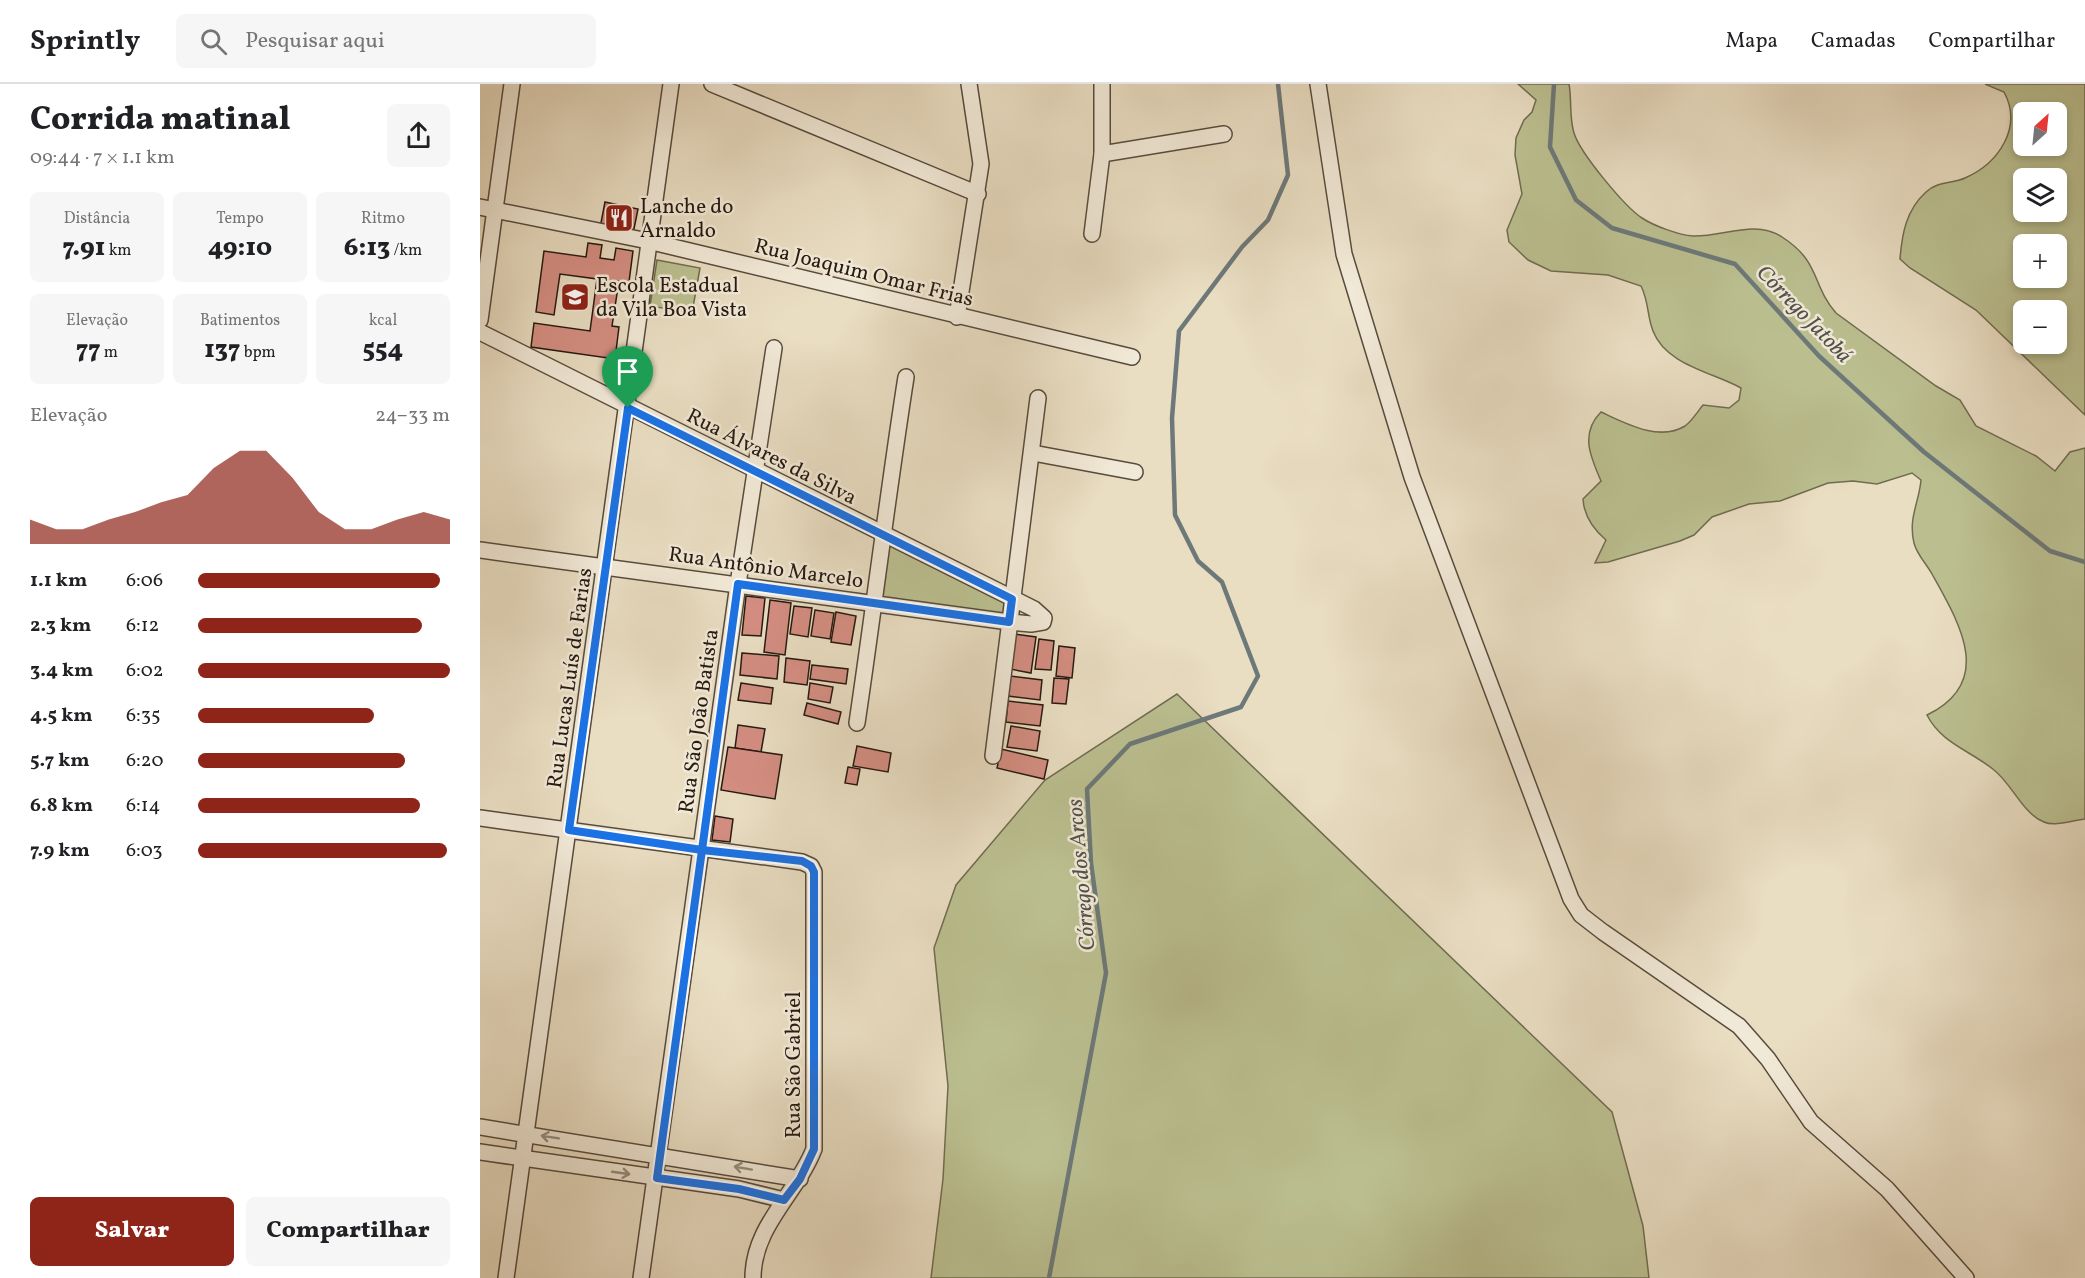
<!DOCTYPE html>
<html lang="pt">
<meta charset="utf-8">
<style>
body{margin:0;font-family:Vollkorn,serif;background:#f6f6f6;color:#202124;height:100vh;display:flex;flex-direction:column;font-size:22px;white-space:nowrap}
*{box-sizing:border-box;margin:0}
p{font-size:20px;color:#757577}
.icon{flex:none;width:33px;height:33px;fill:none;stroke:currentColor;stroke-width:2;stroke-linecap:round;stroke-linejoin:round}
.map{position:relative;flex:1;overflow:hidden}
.drawer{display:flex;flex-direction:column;background:#fff;width:480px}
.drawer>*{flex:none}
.needle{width:39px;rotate:27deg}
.fabs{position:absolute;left:1533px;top:18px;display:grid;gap:12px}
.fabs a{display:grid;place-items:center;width:54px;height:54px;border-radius:9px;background:#fff;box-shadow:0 3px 9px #0003;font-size:30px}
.pin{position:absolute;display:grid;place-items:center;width:51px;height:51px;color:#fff;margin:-62px -26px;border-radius:50% 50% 50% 0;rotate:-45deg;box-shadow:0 0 6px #0007}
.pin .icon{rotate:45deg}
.round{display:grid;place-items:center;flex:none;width:63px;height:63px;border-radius:9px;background:#f6f6f6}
.summary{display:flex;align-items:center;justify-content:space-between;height:102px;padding:0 30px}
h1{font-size:33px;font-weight:800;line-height:45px}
.metrics{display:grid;grid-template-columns:repeat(3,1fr);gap:9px;height:102px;padding:6px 30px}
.metrics div{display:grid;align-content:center;border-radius:9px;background:#f6f6f6;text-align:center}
.metrics b{font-size:26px;font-weight:800}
.metrics small{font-size:16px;font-weight:400}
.metrics p{font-size:16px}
.chart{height:168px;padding:12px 30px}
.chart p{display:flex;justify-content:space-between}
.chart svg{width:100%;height:108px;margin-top:6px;fill:#8f2418;opacity:.7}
.cta{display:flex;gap:12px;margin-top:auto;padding:12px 30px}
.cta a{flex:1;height:69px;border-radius:9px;background:#8f2418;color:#fff;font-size:24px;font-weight:800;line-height:69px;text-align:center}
.cta a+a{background:#f6f6f6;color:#202124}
ul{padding:0 30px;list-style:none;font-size:20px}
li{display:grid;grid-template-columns:96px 72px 1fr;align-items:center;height:45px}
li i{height:15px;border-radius:8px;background:#8f2418}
header{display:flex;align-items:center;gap:36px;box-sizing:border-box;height:84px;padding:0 30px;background:#fff;border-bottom:2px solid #e0e0e0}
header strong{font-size:28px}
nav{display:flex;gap:33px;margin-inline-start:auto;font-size:21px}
.search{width:420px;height:54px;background:#f6f6f6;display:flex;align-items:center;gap:15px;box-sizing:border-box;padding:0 21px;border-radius:9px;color:#757577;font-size:22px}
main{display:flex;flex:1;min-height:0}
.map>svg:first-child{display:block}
.green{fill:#bbbf90;stroke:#706c50;stroke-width:1.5;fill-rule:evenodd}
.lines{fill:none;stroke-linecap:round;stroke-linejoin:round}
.stream{stroke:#6d7979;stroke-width:4.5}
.building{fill:#d48e82;stroke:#261a11;stroke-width:1.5}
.street-casing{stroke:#574b3d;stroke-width:18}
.street{stroke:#f1e9d7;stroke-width:15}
.oneway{stroke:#968c7e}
.route-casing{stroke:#fff;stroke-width:12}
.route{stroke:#1a73e8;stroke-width:8}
.labels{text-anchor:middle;stroke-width:5;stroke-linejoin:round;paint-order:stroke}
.poi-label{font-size:21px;fill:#261a11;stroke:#f1e9d7;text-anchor:start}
.street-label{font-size:21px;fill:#261a11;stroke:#f1e9d7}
.water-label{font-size:22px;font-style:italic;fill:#50524e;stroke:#f1e9d7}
</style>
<header>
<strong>Sprintly</strong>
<div class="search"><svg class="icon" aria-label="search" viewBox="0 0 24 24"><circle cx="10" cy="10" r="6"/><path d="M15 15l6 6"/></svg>Pesquisar aqui</div>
<nav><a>Mapa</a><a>Camadas</a><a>Compartilhar</a></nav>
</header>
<main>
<section class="drawer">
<div class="summary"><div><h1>Corrida matinal</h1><p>09:44 · 7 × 1.1 km</p></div><a class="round"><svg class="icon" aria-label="share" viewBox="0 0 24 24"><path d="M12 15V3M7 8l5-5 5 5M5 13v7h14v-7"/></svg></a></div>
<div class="metrics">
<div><p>Distância</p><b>7.91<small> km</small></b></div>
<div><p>Tempo</p><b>49:10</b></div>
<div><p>Ritmo</p><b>6:13<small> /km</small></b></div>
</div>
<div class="metrics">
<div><p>Elevação</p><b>77<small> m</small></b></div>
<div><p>Batimentos</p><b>137<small> bpm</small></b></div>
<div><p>kcal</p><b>554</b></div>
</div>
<div class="chart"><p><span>Elevação</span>24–33 m</p>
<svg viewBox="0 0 160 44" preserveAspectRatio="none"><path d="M0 44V34L10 38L20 38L30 34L40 31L50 27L60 24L70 13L80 6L90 6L100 17L110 31L120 38L130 38L140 34L150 31L160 34V44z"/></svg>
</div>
<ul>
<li><b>1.1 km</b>6:06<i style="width:96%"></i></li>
<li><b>2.3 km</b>6:12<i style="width:89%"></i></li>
<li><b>3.4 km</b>6:02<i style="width:100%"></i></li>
<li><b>4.5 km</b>6:35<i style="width:70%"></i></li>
<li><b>5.7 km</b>6:20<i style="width:82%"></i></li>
<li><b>6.8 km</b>6:14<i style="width:88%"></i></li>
<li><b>7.9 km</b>6:03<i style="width:99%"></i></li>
</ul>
<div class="cta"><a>Salvar</a><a>Compartilhar</a></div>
</section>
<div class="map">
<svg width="1605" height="1194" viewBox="0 0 1605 1194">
<rect width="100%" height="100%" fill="#e9ddc2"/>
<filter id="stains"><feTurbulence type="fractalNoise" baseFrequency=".00333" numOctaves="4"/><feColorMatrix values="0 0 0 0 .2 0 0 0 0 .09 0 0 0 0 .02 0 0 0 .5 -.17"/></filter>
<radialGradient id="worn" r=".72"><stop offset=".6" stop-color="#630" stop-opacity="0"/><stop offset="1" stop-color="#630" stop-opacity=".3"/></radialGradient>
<!-- green -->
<g class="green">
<path d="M1038,0h51c3,17 0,33 5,49 6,20 51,74 68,85 12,8 37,17 51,18 30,1 62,-17 89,1 39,25 29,47 54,76l100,73 24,14 16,26 60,30 19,15 15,-19 15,-4v371c-11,1 -31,8 -41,3 -21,-8 -32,-38 -50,-52 -23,-19 -53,-27 -67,-55 68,-33 33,-91 5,-141 -6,-11 -15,-19 -18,-31 -6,-25 5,-40 7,-63l-9,-7 -35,11 -24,-3 -25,2 -48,18 -31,3 -37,13 -18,18 -14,6 -72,21 -13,1 11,-23c-13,-11 -22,-24 -23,-41l18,-18c-11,-25 -21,-48 0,-69 24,11 58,30 84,14 7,-5 13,-15 18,-21l26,3 10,-8 2,-12c-29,-16 -75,-23 -88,-57 -6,-15 -4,-29 -12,-45l-33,-11 -57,-4 -23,-11 -19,-18 -2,-12 15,-36 -7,-39 1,-17 8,-18 8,-8 4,-12z"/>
<path d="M1505,0h100v331l-109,-105 -66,-42 -10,-9c2,-25 6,-49 26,-67 11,-11 26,-8 39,-14 34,-15 58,-51 39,-86zM1576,28v34h-32v-34zM1576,94v34h-32v-34zM1544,160h32v34h-32zM1544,226h32v34h-32z"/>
<path d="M177,176l43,8 -8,45 -42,-7z"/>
<path d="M409,460l118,58 -4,14 -122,-18z"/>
<path d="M697,610l435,418 31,114 6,52h-718l12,-99 5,-93 -14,-138 22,-63 89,-105z"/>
</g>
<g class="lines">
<!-- stream -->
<g class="stream">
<path d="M1074,0l-4,63 26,53 36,28 123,36 84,92 105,96 126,99 35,11"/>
<path d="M569,1194l57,-305 -15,-110 -4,-74 43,-45 111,-37 17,-31 -36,-94 -24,-21 -23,-46 -3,-97 7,-87 63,-84 26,-27 20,-45 -10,-91"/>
</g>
</g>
<!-- building -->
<g class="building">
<path d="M125,118l33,7 -5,25 -33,-6z"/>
<path d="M108,159l14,2 -2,13 14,2 2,-12 17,3 -4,31 -10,-1 -7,45 7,1 -4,32 -84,-12 3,-24 56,8 7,-52 -37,-5 -6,41 -18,-3 8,-61 42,6z"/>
<path d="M266,512l19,2 -4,38 -19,-1z"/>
<path d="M290,516l21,3 -6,52 -21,-3z"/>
<path d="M314,522l18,2 -4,29 -18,-3z"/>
<path d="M335,526l19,3 -4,26 -19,-3z"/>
<path d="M356,528l20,4 -5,29 -20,-3z"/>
<path d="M535,550l21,3 -5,36 -21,-4z"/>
<path d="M559,555l15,2 -3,29 -16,-1z"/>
<path d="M579,562l16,2 -3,30 -16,-2z"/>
<path d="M262,569l37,3 -2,23 -37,-4z"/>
<path d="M306,574l24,3 -3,24 -23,-3z"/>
<path d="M332,581l36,4 -2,15 -36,-5z"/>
<path d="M530,592l32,4 -2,20 -32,-4z"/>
<path d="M574,594l15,1 -3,25 -14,-1z"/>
<path d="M261,599l32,5 -2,16 -33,-4z"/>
<path d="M330,599l23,4 -3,16 -22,-4z"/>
<path d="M528,617l35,4 -3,21 -34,-4z"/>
<path d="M327,619l34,9 -3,12 -34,-9z"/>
<path d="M258,641l27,4 -4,23 -26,-4z"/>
<path d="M531,642l29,5 -3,20 -30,-4z"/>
<path d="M377,662l34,7 -3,19 -35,-6z"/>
<path d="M248,663l54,8 -7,44 -54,-9z"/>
<path d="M521,665l47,11 -4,19 -47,-11z"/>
<path d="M368,683l12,2 -3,16 -12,-2z"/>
<path d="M235,732l18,3 -3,23 -18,-2z"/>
</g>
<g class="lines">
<!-- street casing -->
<g class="street-casing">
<g id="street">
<path d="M232,0l266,110"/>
<path d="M838,0l26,170 68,223 159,422 10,16 22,17 136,94 29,33 43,63 76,67 79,89"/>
<path d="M622,70l122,-20"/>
<path d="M0,123l168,34 484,116"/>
<path d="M612,150l10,-80v-70"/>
<path d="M477,233l24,-153 -12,-80"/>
<path d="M0,236l32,-236"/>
<path d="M0,248l554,277 10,9 -1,4 -12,2 -22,-2 -529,-72"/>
<path d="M553,369l102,19"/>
<path d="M377,639c17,-115 31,-231 49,-346"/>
<path d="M513,672l45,-358"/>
<path d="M0,734l322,44 9,4 3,6v277c-18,46 -61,77 -61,129"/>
<path d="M0,1043l320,52"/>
<path d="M0,1068l259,37 45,11"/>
<path d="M26,1194l165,-1194"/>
<path d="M161,1194l97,-694 36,-236"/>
</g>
</g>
<!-- street -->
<use href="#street" class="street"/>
</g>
<!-- one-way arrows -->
<defs><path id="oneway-shaft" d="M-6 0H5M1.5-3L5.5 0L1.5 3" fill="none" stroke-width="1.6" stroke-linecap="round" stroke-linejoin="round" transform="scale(1.5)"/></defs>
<g class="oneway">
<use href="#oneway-shaft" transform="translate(70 1053) rotate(-171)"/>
<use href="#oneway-shaft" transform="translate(263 1084) rotate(-170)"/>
<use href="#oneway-shaft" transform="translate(141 1089) rotate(8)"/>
</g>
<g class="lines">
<!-- route casing -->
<g class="route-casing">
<path id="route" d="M148,324l-59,422 133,20 -45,328 82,11 45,11 16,-21 14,-30v-277l-3,-6 -9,-5 -100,-11 36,-266 271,38 3,-23 -384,-191"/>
</g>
<!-- route -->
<use href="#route" class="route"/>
</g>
<!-- icons -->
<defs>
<g id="restaurant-square" transform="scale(1.5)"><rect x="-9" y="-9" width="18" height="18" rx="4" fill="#8f2418" stroke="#f1e9d7"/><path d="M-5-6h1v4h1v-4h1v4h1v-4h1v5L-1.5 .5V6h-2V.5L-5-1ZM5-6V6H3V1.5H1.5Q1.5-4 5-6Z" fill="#fff"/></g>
<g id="school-square" transform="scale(1.5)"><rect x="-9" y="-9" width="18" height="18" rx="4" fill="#8f2418" stroke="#f1e9d7"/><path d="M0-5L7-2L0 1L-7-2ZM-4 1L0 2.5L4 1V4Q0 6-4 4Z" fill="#fff"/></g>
</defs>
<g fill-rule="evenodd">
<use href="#restaurant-square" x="139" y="134"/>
<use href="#school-square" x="95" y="213"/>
</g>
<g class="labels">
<!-- poi labels -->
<g class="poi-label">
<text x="160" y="129">Lanche do<tspan x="160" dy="24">Arnaldo</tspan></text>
<text x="116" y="208">Escola Estadual<tspan x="116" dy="24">da Vila Boa Vista</tspan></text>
</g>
<!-- street labels -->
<g class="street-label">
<text transform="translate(384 188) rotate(14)" y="7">Rua Joaquim Omar Frias</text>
<text transform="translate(292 372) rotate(27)" y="7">Rua Álvares da Silva</text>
<text transform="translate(286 483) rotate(8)" y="7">Rua Antônio Marcelo</text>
<text transform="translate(89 594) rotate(-82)" y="7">Rua Lucas Luís de Farias</text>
<text transform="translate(218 637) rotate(-82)" y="7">Rua São João Batista</text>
<text transform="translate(313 981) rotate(-90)" y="7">Rua São Gabriel</text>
</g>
<!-- water labels -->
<g class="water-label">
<text transform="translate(1325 229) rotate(46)" y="8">Córrego Jatobá</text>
<text transform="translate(600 791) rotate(-95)" y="8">Córrego dos Arcos</text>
</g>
</g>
<rect width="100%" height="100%" filter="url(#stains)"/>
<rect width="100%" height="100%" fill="url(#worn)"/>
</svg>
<div class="fabs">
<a><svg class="needle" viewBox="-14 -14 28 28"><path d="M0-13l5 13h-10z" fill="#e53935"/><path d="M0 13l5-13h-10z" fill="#757577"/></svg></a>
<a><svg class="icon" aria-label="layers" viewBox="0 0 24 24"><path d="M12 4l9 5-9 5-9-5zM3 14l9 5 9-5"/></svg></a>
<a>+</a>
<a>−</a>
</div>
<div class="pin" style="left:148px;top:324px;background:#1e9e55"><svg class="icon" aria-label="arrive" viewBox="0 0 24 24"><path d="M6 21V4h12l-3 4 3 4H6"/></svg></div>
</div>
</main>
